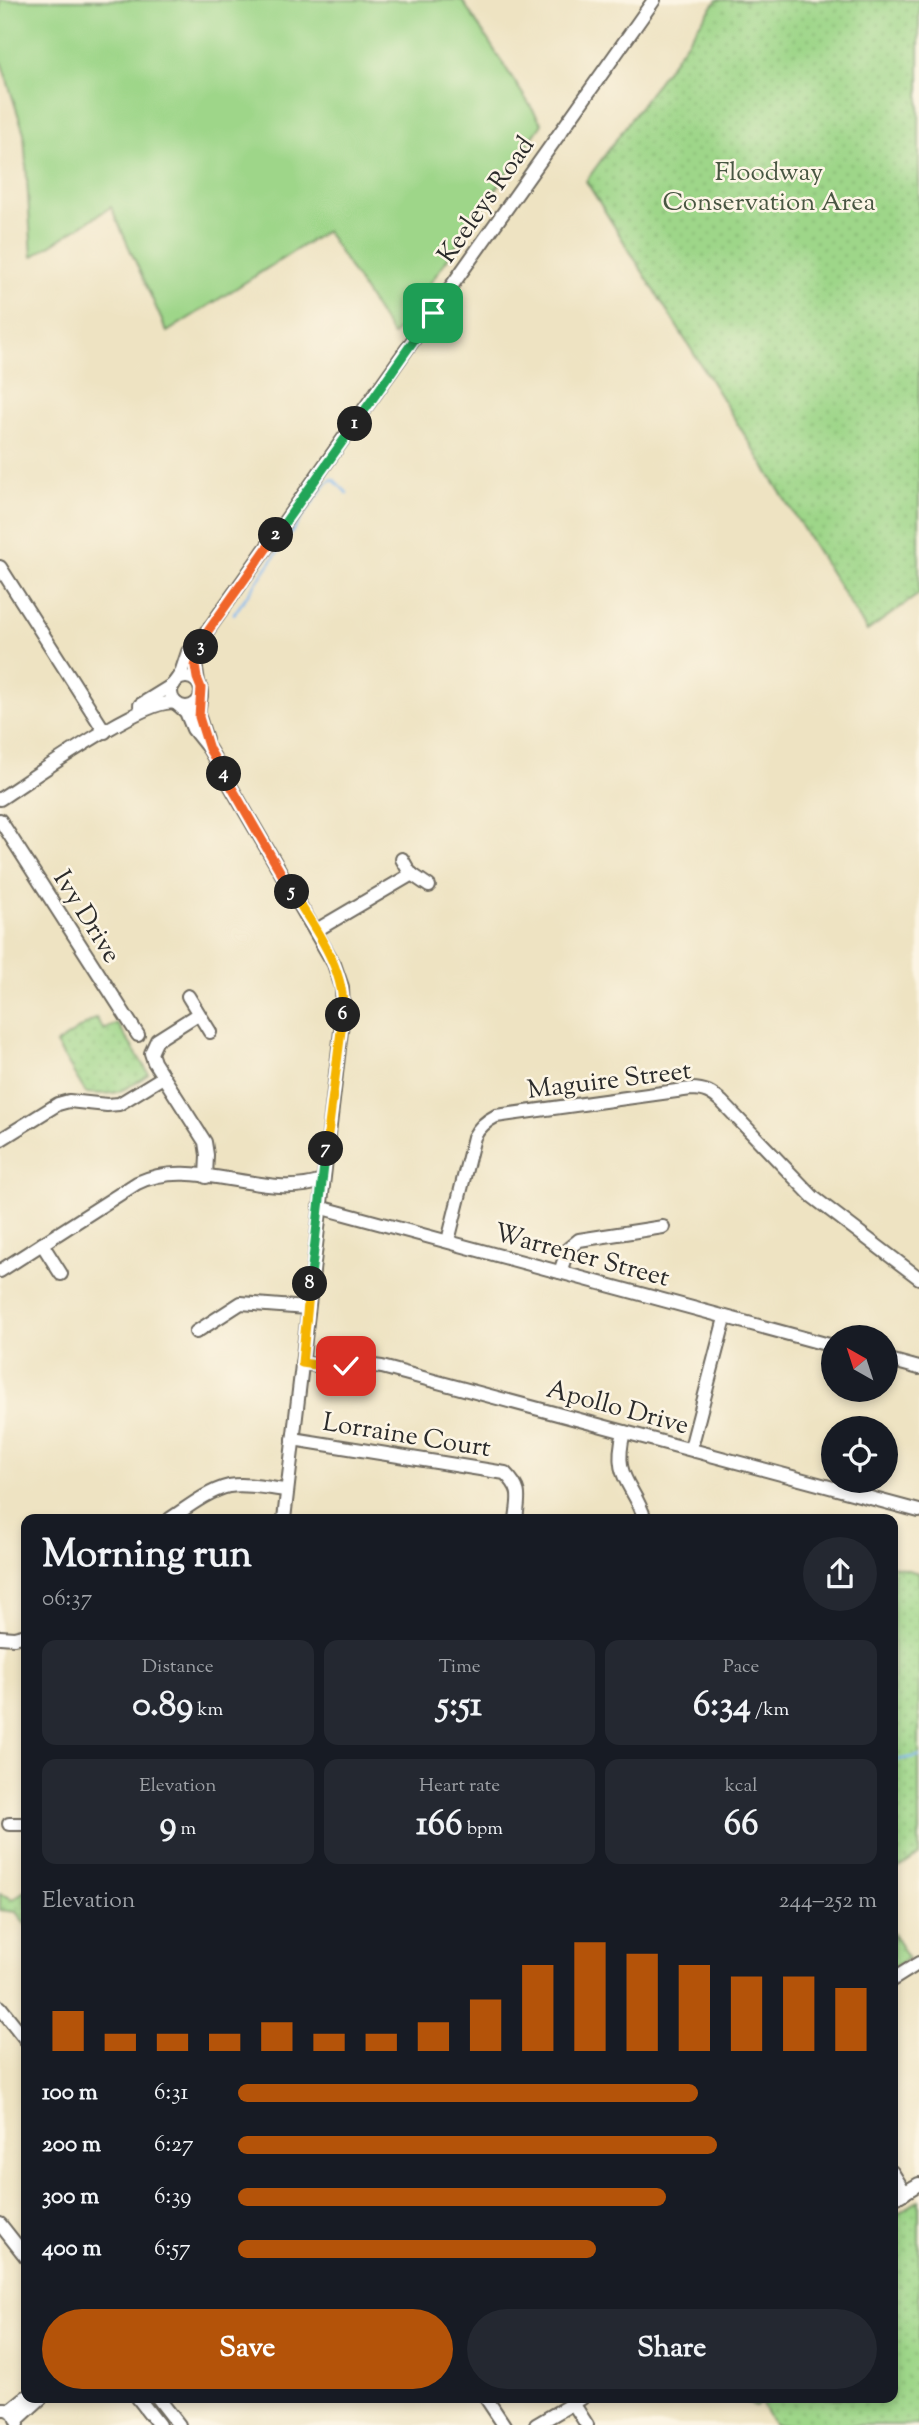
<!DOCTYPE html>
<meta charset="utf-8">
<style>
body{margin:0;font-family:"Sorts Mill Goudy",serif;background:#242831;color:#f1f3f6;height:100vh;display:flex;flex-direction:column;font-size:26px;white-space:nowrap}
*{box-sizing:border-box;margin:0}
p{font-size:23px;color:#9ea1a6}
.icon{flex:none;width:38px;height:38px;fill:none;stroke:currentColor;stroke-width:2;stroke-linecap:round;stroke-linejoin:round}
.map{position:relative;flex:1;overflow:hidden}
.drawer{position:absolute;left:21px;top:1514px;width:877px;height:889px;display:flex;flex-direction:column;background:#171b24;border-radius:14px;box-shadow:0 4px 10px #0003}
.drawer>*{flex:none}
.needle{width:46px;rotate:321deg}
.fabs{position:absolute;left:821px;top:1325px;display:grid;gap:14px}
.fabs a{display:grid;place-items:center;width:77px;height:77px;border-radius:50%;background:#171b24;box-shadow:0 4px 10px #0003;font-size:35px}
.pin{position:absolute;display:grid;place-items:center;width:60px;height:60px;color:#fff;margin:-30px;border-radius:14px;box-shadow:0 4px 10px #0006}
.km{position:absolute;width:35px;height:35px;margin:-18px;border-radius:50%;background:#222;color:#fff;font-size:19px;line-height:35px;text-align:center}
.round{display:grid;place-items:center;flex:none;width:74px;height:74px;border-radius:37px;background:#242831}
.overview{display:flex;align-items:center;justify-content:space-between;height:119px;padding:0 21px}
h1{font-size:38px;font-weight:700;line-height:52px}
.figures{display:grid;grid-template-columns:repeat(3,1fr);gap:10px;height:119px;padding:7px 21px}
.figures div{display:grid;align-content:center;border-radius:14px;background:#242831;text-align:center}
.figures b{font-size:35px;font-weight:700}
.figures small{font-size:19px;font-weight:400}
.figures p{font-size:19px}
.chart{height:196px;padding:14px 21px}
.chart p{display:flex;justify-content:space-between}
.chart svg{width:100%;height:126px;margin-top:7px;stroke:#b45309;stroke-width:6}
.cta{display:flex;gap:14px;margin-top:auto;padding:14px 21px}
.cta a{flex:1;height:80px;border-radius:42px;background:#b45309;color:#fff;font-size:28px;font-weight:700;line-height:80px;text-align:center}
.cta a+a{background:#242831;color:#f1f3f6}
ul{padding:0 21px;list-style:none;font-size:23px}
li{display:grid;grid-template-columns:112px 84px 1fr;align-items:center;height:52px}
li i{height:18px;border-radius:9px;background:#b45309}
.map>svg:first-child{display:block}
.grass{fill:#9ed689;stroke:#64805a;stroke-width:2}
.park{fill:url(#park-dots);stroke:#64805a;stroke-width:2}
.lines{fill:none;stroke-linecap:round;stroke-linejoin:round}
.stream{stroke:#7fb7ef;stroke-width:2.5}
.minor-casing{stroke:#6f6b60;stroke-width:16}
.minor{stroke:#fff;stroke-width:12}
.split-1-casing{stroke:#fff;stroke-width:14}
.split-2-casing{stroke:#fff;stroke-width:14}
.split-3-casing{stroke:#fff;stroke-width:14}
.split-4-casing{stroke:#fff;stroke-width:14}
.split-5-casing{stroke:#fff;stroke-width:14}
.split-6-casing{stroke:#fff;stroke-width:14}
.split-7-casing{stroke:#fff;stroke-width:14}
.split-8-casing{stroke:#fff;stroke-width:14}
.split-9-casing{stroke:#fff;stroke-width:14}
.split-1{stroke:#22a559;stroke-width:9}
.split-2{stroke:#22a559;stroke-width:9}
.split-3{stroke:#f0652b;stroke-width:9}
.split-4{stroke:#f0652b;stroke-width:9}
.split-5{stroke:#f0652b;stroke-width:9}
.split-6{stroke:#f5b400;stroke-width:9}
.split-7{stroke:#f5b400;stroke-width:9}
.split-8{stroke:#22a559;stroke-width:9}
.split-9{stroke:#f5b400;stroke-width:9}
.labels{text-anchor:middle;stroke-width:5;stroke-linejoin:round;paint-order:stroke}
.park-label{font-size:26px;fill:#485642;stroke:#fcf5e5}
.street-label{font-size:26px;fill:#2b2b2b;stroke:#fcf5e5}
</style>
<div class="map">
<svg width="919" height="2425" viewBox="0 0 919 2425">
<defs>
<pattern id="park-dots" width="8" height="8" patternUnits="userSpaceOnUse" patternTransform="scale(1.75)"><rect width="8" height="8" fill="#9ed689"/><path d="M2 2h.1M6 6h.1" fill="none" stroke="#88b876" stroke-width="1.8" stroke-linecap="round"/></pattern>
</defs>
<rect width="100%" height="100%" fill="#fcf5e5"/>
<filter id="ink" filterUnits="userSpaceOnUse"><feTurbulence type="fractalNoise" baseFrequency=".0143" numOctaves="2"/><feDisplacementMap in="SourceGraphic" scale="14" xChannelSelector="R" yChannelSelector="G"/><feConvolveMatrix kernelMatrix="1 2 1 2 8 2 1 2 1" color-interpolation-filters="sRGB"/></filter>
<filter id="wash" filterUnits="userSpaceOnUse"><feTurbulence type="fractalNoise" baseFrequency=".00686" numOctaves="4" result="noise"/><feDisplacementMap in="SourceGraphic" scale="28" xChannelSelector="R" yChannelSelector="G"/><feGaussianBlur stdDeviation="1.57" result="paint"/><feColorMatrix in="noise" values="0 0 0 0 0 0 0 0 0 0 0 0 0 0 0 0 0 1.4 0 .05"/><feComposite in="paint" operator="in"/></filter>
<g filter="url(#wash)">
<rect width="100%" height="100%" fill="#eee3c2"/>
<!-- grass -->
<path class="grass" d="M0,0h462l80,124 -149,212 -67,-105 -159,101 -56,-125 -79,50 -8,-124 -24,-75z"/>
<!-- park -->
<g class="park">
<path d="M717,0h202v594l-52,37 -281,-450z"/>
<path d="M96,1018l8,12 13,-7 32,51c-26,17 -30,22 -63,19l-30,-49z"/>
<path d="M893,1566l26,7v282l-26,17z"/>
<path d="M26,1890v35l-10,-13 -16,-2v-16l13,5z"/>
<path d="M893,1933l15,25 -15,10h-1z"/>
<path d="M919,2200v225h-145l-13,-22 -6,4 -16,-9h153l1,-181z"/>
</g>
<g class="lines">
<!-- stream -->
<g class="stream">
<path d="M234,614l93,-132 6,-3 14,14"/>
<path d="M892,1761l27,-5"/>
</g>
</g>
</g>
<g filter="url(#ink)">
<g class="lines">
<!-- minor casing -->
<g class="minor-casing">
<g id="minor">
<path d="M0,567l105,165"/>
<circle cx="186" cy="692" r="15"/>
<path d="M175,682l6,-9 7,-21 20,-22 446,-630"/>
<path d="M198,682l-3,-20 9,-25"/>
<path d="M201,695l-3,19 8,25"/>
<path d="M177,704l9,8 7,17 16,20 125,215 8,23 1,27c-20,168 -40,336 -59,505"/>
<path d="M140,705l34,-21"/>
<path d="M0,799c30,-19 147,-104 176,-96"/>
<path d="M0,820l138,215"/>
<path d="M402,859l8,14 19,13"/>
<path d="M315,931l97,-57"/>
<path d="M188,996l22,36"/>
<path d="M198,1014l-41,26 -6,13 3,9 51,80 2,13 -1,22"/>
<path d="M0,1140l58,-36 11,-3 38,4 12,-1 44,-27"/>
<path d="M319,1207l514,139"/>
<path d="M448,1241l26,-104c5,-10 12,-16 22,-21l195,-27c14,0 21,4 31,13l91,95 106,81"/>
<path d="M42,1244l19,30"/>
<path d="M0,1271l137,-88c57,-28 126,18 185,-2"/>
<path d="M560,1272l8,-23 11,-9 84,-13"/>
<path d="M196,1332l45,-29 66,5"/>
<path d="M886,1359l33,9"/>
<path d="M302,1363l28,4 36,-2 16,2 537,144"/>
<path d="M624,1432c-12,46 8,49 21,87"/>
<path d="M293,1439l212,34c17,17 14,23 11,46"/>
<path d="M691,1448l34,-130"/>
<path d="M170,1519c18,-12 38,-28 59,-33 18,-3 39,2 57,4"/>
<path d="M0,1637l14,1 12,-3"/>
<path d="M9,1824h17"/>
<path d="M892,1980l27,-17"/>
<path d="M0,2007l26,33"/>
<path d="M892,2172l13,21"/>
<path d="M892,2200l27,-16"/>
<path d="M0,2224l26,33"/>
<path d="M138,2398l21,27"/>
<path d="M158,2398l21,27"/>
<path d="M486,2398l18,27"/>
<path d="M573,2403l14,22"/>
<path d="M0,2409h6l7,3 5,12"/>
<path d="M10,2410l16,-13"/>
<path d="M18,2419l23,-21"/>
<path d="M536,2425l46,-27"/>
</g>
</g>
<!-- minor -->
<use href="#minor" class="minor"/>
</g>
</g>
<g class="lines" filter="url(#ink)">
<!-- split-1 casing -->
<g class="split-1-casing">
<path id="split-1" d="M355,424l78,-111"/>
</g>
<!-- split-2 casing -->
<g class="split-2-casing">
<path id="split-2" d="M276,535l79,-111"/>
</g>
<!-- split-3 casing -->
<g class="split-3-casing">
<path id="split-3" d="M201,647l7,-16 68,-96"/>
</g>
<!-- split-4 casing -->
<g class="split-4-casing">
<path id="split-4" d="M201,647l-6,19 2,12 4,10 -2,29 10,32 15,25"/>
</g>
<!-- split-5 casing -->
<g class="split-5-casing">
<path id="split-5" d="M224,774l68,118"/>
</g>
<!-- split-6 casing -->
<g class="split-6-casing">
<path id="split-6" d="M292,892c23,37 54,77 51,123"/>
</g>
<!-- split-7 casing -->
<g class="split-7-casing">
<path id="split-7" d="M326,1149l17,-134"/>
</g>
<!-- split-8 casing -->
<g class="split-8-casing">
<path id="split-8" d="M310,1284l16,-135"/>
</g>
<!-- split-9 casing -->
<g class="split-9-casing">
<path id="split-9" d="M310,1284l-8,79 28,4 16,-1"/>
</g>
<!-- split-1 -->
<use href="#split-1" class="split-1"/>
<!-- split-2 -->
<use href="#split-2" class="split-2"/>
<!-- split-3 -->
<use href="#split-3" class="split-3"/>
<!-- split-4 -->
<use href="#split-4" class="split-4"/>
<!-- split-5 -->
<use href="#split-5" class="split-5"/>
<!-- split-6 -->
<use href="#split-6" class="split-6"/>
<!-- split-7 -->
<use href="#split-7" class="split-7"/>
<!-- split-8 -->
<use href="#split-8" class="split-8"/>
<!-- split-9 -->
<use href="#split-9" class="split-9"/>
</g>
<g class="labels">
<!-- park labels -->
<g class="park-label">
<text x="769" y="180">Floodway<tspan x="769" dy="30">Conservation Area</tspan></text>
</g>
<!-- street labels -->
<g class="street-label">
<text transform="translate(485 199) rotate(-55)" y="9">Keeleys Road</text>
<text transform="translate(88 916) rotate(58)" y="9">Ivy Drive</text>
<text transform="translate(609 1079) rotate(-7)" y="9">Maguire Street</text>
<text transform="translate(582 1254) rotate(15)" y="9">Warrener Street</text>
<text transform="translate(618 1406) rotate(15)" y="9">Apollo Drive</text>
<text transform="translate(407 1434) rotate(9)" y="9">Lorraine Court</text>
</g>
</g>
</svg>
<div class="fabs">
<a><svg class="needle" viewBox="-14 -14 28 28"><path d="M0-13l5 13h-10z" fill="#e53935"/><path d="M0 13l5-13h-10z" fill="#9ea1a6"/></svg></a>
<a><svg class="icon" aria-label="locate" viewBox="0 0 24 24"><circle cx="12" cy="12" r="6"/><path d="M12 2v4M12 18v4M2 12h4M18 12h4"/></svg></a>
</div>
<div class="pin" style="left:433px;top:313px;background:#1e9e55"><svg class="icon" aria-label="arrive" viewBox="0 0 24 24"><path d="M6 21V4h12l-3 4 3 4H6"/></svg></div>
<div class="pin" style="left:346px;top:1366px;background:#d93025"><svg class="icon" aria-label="check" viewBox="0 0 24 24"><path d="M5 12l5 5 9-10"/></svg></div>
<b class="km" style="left:355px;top:424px">1</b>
<b class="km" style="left:276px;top:535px">2</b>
<b class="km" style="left:201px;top:647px">3</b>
<b class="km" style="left:224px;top:774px">4</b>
<b class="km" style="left:292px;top:892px">5</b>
<b class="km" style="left:343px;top:1015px">6</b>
<b class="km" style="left:326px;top:1149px">7</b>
<b class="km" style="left:310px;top:1284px">8</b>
<section class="drawer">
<div class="overview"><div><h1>Morning run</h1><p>06:37</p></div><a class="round"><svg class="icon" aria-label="share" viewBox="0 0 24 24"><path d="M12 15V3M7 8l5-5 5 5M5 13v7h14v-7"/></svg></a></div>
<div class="figures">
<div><p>Distance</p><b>0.89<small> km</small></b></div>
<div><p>Time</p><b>5:51</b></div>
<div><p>Pace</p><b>6:34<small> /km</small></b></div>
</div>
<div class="figures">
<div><p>Elevation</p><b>9<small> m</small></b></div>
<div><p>Heart rate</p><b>166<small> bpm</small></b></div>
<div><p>kcal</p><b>66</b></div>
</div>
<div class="chart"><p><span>Elevation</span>244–252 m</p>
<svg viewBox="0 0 160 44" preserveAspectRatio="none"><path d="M5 44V30M15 44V38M25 44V38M35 44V38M45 44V34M55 44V38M65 44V38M75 44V34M85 44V26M95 44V14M105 44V6M115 44V10M125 44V14M135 44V18M145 44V18M155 44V22"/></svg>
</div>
<ul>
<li><b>100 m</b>6:31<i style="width:72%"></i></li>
<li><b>200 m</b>6:27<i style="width:75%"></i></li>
<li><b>300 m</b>6:39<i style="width:67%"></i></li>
<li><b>400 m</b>6:57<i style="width:56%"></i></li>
</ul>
<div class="cta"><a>Save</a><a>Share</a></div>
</section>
</div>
